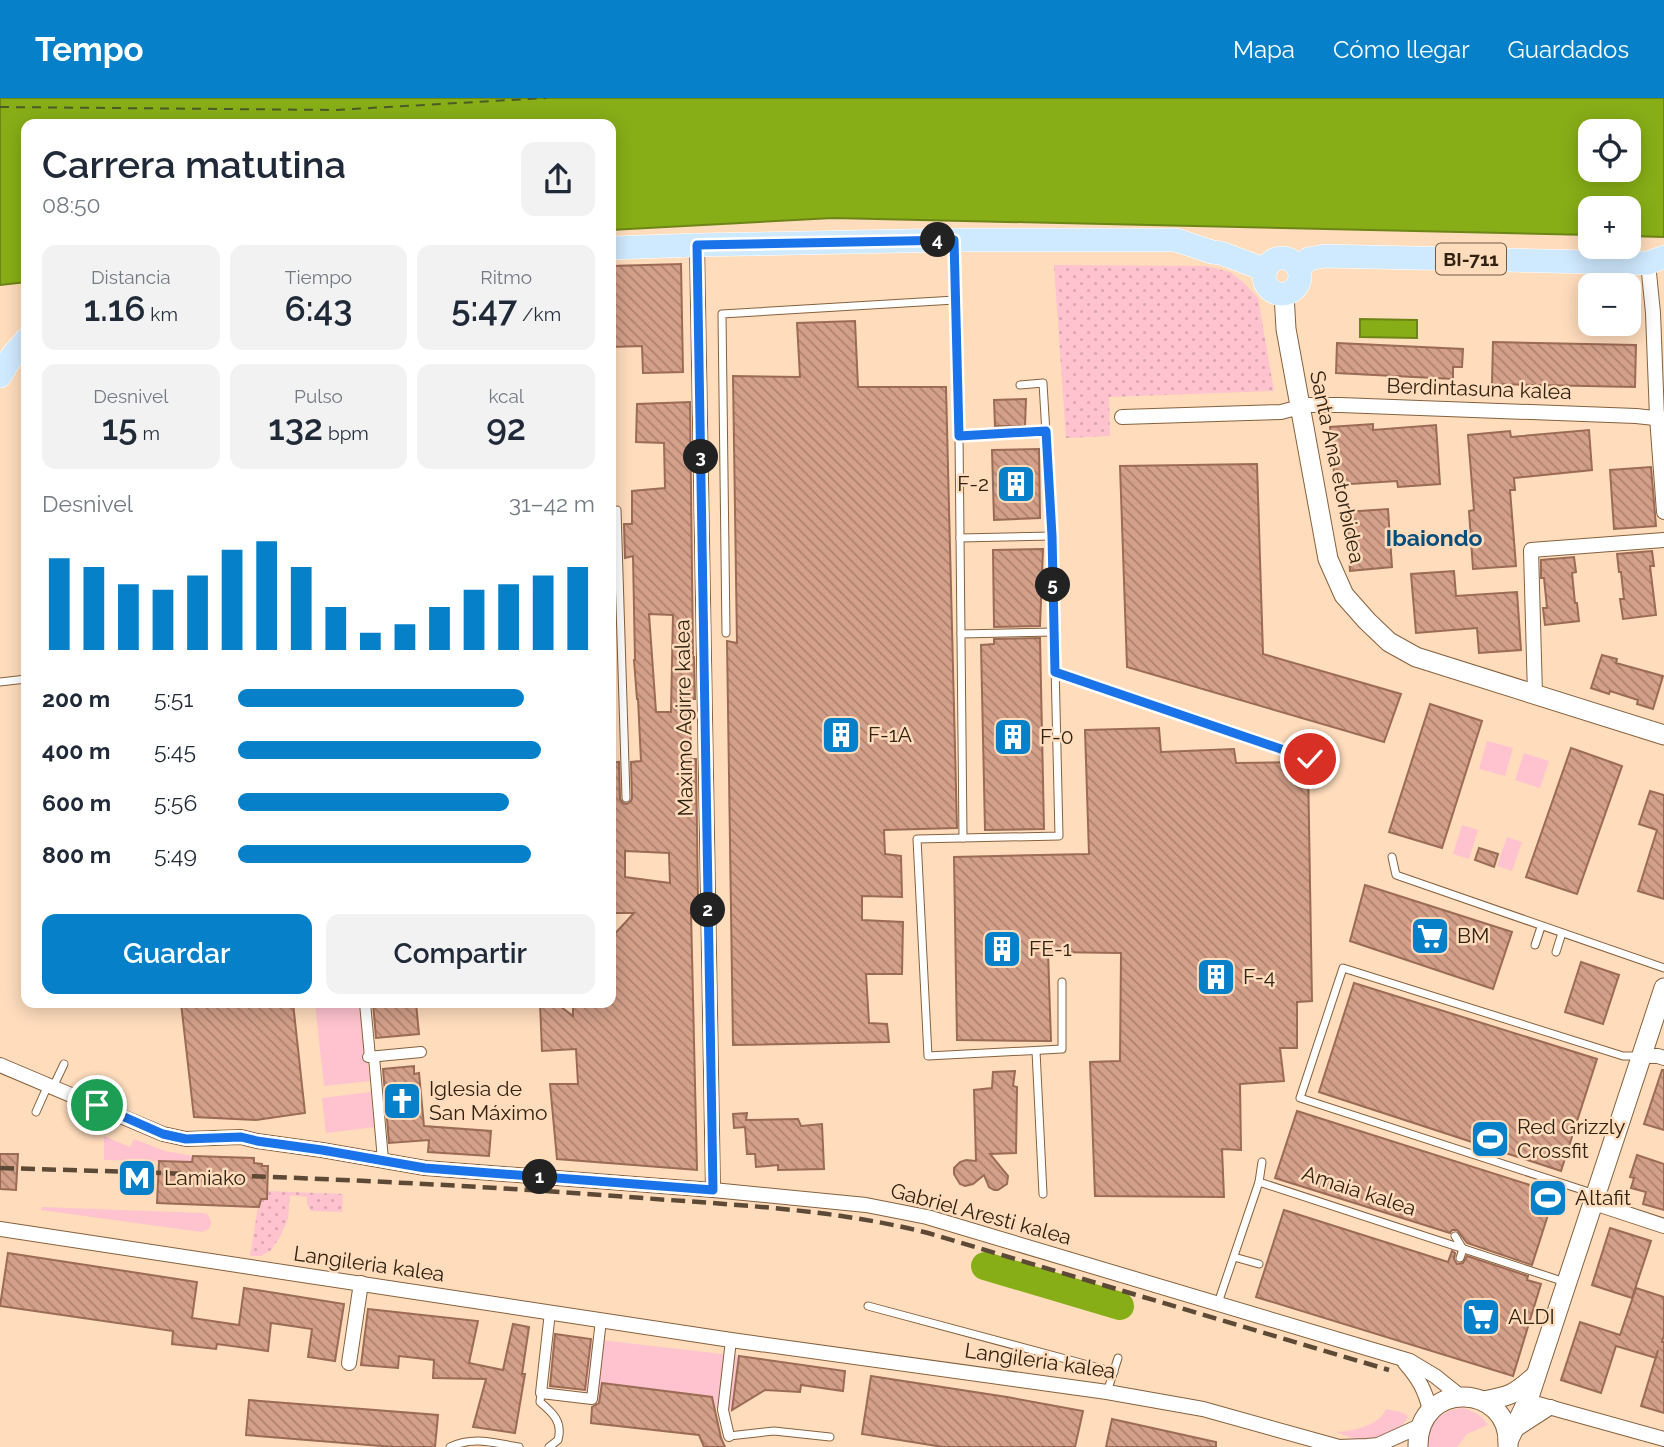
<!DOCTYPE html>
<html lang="es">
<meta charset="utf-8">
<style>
body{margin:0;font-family:Raleway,sans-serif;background:#f2f2f3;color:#1f2937;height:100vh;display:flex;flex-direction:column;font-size:26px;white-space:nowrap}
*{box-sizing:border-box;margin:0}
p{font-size:23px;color:#747a83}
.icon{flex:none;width:38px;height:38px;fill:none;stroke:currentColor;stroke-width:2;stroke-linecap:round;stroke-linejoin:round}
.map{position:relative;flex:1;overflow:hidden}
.drawer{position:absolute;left:21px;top:21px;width:595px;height:889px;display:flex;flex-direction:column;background:#fff;border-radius:14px;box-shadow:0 4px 18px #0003}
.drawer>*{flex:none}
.buttons{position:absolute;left:1578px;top:21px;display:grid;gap:14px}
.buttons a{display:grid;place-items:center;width:63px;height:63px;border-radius:14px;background:#fff;box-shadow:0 4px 18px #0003;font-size:35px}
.pin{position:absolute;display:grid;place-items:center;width:60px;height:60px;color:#fff;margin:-30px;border:4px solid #fff;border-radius:50%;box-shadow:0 2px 7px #0007}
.km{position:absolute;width:35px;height:35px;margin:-18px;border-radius:50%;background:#222;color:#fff;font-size:19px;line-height:35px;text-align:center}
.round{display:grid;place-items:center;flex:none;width:74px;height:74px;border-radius:14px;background:#f2f2f3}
.overview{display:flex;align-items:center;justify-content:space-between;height:119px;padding:0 21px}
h1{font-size:38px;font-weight:600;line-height:52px}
.stats{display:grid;grid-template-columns:repeat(3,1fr);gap:10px;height:119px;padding:7px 21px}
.stats div{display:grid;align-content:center;border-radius:14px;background:#f2f2f3;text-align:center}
.stats b{font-size:35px;font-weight:600}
.stats small{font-size:19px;font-weight:400}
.stats p{font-size:19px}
.chart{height:196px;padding:14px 21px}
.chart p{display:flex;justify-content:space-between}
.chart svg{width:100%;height:126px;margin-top:7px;stroke:#0681c9;stroke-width:6}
.button{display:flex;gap:14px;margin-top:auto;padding:14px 21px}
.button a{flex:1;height:80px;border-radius:14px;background:#0681c9;color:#fff;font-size:28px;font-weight:600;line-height:80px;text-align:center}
.button a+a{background:#f2f2f3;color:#1f2937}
ul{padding:0 21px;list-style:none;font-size:23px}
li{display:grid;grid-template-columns:112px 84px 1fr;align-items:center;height:52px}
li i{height:18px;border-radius:9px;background:#0681c9}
header{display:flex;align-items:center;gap:42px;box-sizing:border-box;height:98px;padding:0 35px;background:#0681c9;color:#fff}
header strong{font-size:33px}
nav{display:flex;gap:38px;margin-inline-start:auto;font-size:24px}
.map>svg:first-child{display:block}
.grass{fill:url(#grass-dots)}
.green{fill:#fec3cf}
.water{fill:#87ae17;stroke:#6d8416;stroke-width:2;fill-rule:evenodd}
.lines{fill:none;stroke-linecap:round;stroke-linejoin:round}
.river{stroke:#87ae17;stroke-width:28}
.ferry{stroke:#4a5b27;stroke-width:2;stroke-dasharray:9 7;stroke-linecap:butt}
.building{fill:url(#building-back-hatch);stroke:#9b6b55;stroke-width:2;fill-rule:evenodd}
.service-casing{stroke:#86613d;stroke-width:9}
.pedestrian-casing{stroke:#86613d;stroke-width:12}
.minor-casing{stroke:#86613d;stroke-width:16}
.tertiary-casing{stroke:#86613d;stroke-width:21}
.primary-casing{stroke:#fff;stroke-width:24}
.service{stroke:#fff;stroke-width:7}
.pedestrian{stroke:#fff;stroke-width:10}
.minor{stroke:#fff;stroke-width:14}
.tertiary{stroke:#fff;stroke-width:19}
.primary{stroke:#cfe9fe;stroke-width:23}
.rail{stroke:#5c4936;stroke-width:4.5;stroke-dasharray:14 7;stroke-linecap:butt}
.route-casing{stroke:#fff;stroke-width:14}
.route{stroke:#1a73e8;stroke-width:9}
.labels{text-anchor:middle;stroke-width:5;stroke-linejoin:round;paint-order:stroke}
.shield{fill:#fedcbc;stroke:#6e5a45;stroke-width:2}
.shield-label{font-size:19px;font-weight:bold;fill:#312212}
.street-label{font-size:21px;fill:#312212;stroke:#fedcbc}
.poi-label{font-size:21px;fill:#312212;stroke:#fedcbc;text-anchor:start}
.neighbourhood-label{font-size:23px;font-weight:bold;fill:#054e7c;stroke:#fedcbc}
</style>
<header>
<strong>Tempo</strong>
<nav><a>Mapa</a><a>Cómo llegar</a><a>Guardados</a></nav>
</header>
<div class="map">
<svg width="1664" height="1349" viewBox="0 0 1664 1349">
<defs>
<pattern id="grass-dots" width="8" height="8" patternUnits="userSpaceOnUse" patternTransform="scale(1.75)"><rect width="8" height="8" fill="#fec3cf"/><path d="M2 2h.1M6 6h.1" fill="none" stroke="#daa7b1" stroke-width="1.8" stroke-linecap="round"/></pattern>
<pattern id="building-back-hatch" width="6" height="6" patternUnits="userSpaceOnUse" patternTransform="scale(1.75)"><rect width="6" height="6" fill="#d4a089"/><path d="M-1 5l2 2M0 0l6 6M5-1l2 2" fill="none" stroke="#ad826f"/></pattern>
</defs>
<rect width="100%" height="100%" fill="#fedcbc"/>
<!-- grass -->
<g class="grass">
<path d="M1054,167l152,1 24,6 14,11 14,15 16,93 -165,6 1,39 -44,2z"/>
<path d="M267,1093l76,3 -1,18 -31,-1 -4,-7v-7l-17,-2 -2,24 -8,18 -9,13 -10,6h-11l9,-55 2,-2h6z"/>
</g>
<!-- green -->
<g class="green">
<path d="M1487,643l26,7 -8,28 -26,-7z"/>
<path d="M1524,655l25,8 -9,27 -25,-8z"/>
<path d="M1462,727l16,5 -9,29 -16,-5z"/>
<path d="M1507,739l15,5 -10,29 -15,-5z"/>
<path d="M315,905h46l9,78 -46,5z"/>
<path d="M371,994l4,35 -49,6 -4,-35z"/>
<path d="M104,1038l26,11 4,-8 31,12 28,5 -1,6 -88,-2z"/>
<path d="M42,1109l160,6 5,1c4,5 5,9 2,15l-7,3 -161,-22z"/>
<path d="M592,1241l147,17 -7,54 -17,-2 -3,-11 -104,-13 -2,12 -21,-2z"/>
<path d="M1463,1310c11,3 18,7 25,17l-21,9 -10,13h-29c-3,-23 13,-37 35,-39z"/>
<path d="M1386,1311l18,4 4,4c-8,15 -27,24 -44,23 -10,0 -19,-5 -28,-8 16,-1 44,-6 50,-23z"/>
</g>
<!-- water -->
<g class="water">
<path d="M0,0h1664v139l-35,-1v-28h-38v27l-758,-17 -222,12v-106h-585v158l-26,3zM1591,33h38v39h-38z"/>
<path d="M1360,221l57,1v18l-57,-1z"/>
</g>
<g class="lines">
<!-- river -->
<path class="river" d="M985,1168l135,40"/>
<!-- ferry -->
<path class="ferry" d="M0,9l335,3 211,-12"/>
</g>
<!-- building -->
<g class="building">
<path d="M681,166l2,108 -40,1 -1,-27 -31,1v-81z"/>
<path d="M855,223l3,66h88l11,441 -73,2 1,24 16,2 1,41 -40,-1v24l41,2 -1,52h-36l3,49 18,1 2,18 -156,3 -6,-404 10,2 -4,-267 67,1 -3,-54z"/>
<path d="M1493,244l143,3 -1,42 -143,-3z"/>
<path d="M1337,245l126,6 -1,18h-9v12l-117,-6z"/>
<path d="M1026,301l-1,27h-30l-1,-26z"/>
<path d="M690,304l3,255h1l1,42h-5l1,60h5l2,143v10h-7l6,258 -140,-11 -7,-75h28l-2,-35 -34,2 -2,-48h16l17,13v-13h38v-65l23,-25h-23v-150l8,-1 1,37 3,4 4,1 4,-3 1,-3 -1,-36 10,-1 -3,-62h-1l-3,-39h1l-2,-104 -8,2 -1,-34h8v-33l33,-3 -1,-45 -28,-1 1,-38zM649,516l24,1 -2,97h-15zM625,753l44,2 1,30 -45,-6z"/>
<path d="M1373,326v6l63,-5 4,59 -42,3 -1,-6 -62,4 -5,-58z"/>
<path d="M1589,332l3,40 -78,8 1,12h-5l6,76 -43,3 -4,-58 5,-1 -6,-75 42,-4 1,6z"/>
<path d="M1039,351l1,69 -46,2 -2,-70z"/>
<path d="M1257,366l6,190 138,40 -17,48 -257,-75 -7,-201z"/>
<path d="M1651,369l5,59 -42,3 -4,-59z"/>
<path d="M1388,411l4,58 -42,4 -4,-59z"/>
<path d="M1043,451l-3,77 -46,1 -1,-77z"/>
<path d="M1652,453l2,15h-4l6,49 -33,4 -3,-20h4l-3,-27h-2l-2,-18z"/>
<path d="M1574,459l2,15 -4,1 3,30h2l2,18 -34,4 -2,-17h4l-3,-30h-3v-18z"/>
<path d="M1454,473l2,25 61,-4 4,58 -42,3 -2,-25 -61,5 -5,-59z"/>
<path d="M1040,540l4,191 -59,1 -4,-185 13,-1v-5z"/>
<path d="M1602,557l15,4 -1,4 47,13 -10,33 -16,-5 1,-4 -28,-9 -1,3 -18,-6z"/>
<path d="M1430,606l52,17 -40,127 -53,-16z"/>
<path d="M1159,630l2,24 73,-3 2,14 64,-1 8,3 4,236 -15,1v46h-17l4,33 -44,3 1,66 -19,-1 2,48 -129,-1 -5,-134 30,-1 1,-108 -73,-1 3,89 -94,-1 -3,-183 135,-3 -4,-124z"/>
<path d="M1571,650l51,18 -45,128 -51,-17z"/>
<path d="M1650,693l14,4v104l-26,-8 19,-61 -18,-6z"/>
<path d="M1479,750l19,6 -4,13 -19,-7z"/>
<path d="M1365,787l147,47 -19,57 -143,-48z"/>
<path d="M1581,864l38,13 -16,49 -38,-12z"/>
<path d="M1354,885l243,76 -36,112 -242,-79z"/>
<path d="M181,905h112l12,110 -49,7 -62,-3z"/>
<path d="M373,905h43l3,31 -43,4z"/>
<path d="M414,968v8l5,-1 5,53 67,5 -2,25 -61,-4 1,-12 -40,3 -6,-74z"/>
<path d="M1662,972h2v60l-20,-6z"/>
<path d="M1015,973l-2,15 4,1 -1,66 -26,1 18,22 -1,8 -9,6h-4l-5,-3 -5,-12 -11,9 -8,2 -5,-2 -6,-10v-6l6,-6 6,-2 10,1 -2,-71 18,-2 1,-16z"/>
<path d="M1297,1013l258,82 -23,72 -65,-22 -10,-13h-5l-2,3 -175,-55z"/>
<path d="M747,1015l-1,7 52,-1 3,7 21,-2 2,45 -46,1v-5l-22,2 -1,-13h-8l-2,-27 -11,1 -1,-14z"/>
<path d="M0,1056h18l-2,36 -16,-1z"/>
<path d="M1637,1057l27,9v46l-21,-6 3,-12 -15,-4 3,-10 -4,-1z"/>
<path d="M193,1058l61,2v5l8,1v2h6l-1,33h-6l-2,8 -102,-4 2,-42 33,1z"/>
<path d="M1284,1112l164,52 4,-11 3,2 -1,6 3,5 6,-1 4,-7 61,20 -1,4 14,4 -28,92 -257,-79z"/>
<path d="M1610,1130l41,13 -19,57 -40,-13z"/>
<path d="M8,1155l189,29 -5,36 47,7 5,-37 100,16 -9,57 -27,-4 4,-28 -41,-6 -3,28 -51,-7 -1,5 -44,-5 1,-13 -173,-25z"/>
<path d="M1636,1190l28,9v38l-2,7h2v71l-23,-7 17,-56 -2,8 -40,-12 -15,47 -40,-13 19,-58 40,13z"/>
<path d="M368,1211l110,12 -9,42 34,7 10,-46 16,3 -7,47h3l-10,59 -42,-6 13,-48 -53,-1 1,-18 -35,-4 -1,12 -37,-3z"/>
<path d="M555,1236l36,5 -6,51 -35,-4z"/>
<path d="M739,1258l106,15 -2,20 -42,-6 -1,7 -35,-2 -33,20z"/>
<path d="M871,1278l136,21 76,14 -8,36h-132l-81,-13z"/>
<path d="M602,1285l110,14 9,41 4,9h-21l-5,-12 -108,-12 1,-16 7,-4z"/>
<path d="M249,1302l189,15 -3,32h-41l-148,-12z"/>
<path d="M1112,1321l104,23v5h-110z"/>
</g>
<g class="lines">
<!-- service casing -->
<g class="service-casing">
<g id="service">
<path d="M954,146l5,192 4,402"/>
<path d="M1020,287l23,-2 9,153 7,300 -142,3 11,217 134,-7v-67"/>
<path d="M959,338l87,-5"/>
<path d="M617,412l9,288"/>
<path d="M960,440l92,-2"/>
<path d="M726,535l-4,-319 233,-14"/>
<path d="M961,536l93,-2"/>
<path d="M1055,574l255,87"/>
<path d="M0,584l26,-3"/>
<path d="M1392,759l4,18 268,93"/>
<path d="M1535,847l6,-18"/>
<path d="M1556,854l6,-19"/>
<path d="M1036,953l7,143"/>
<path d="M53,989l11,-23"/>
<path d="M36,1014l12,-27"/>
<path d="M1259,1084l3,-20"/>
<path d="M1595,1096l-295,-96 43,-130 280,88h18"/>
<path d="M1455,1138l8,13 -3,9"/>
<path d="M1234,1159l25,7"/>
<path d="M1218,1205l41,-121 306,100"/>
<path d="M868,1208l246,66"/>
<path d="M1107,1294l11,-34"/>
<path d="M541,1295l-1,9c13,11 23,20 18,38l-9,7"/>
<path d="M729,1338l45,-5 56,6"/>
<path d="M450,1349c24,-11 44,-4 69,0"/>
</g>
</g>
<!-- pedestrian casing -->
<g class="pedestrian-casing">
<g id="pedestrian">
<path d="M365,905l5,54"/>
<path d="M368,959l53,-5"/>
<path d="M374,959l9,103"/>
<path d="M550,1214l-9,81 51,6 9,-79"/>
<path d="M729,1338l-6,-26 8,-70"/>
</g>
</g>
<!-- minor casing -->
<g class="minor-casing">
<g id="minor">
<path d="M697,147l16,945"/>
<path d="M1648,165l5,50 4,104 7,95"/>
<path d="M1122,319l159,-5 27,-7h32l296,11 28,3"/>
<path d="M1535,597l-4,-145 133,-10"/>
<path d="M1642,958h16l6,2"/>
<path d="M0,967l163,69 23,5 55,-2 16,4 65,9 103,18 288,22 153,15 61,12 483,144 25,15 25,20"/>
<path d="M1594,1105l70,23"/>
<path d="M0,1131l731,111 376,52 96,17 136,38"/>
<path d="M349,1265l12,-80"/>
<path d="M1405,1265c14,16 20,27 25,47"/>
<path d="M1521,1312l17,-6 126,35"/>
<path d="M1514,1333l37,-24"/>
<path d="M1338,1349l29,-1 11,-1 42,-19"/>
</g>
</g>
<!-- tertiary casing -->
<g class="tertiary-casing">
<g id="tertiary">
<path d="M1284,196l2,35 42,230 16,36 23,26 22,21 27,15 248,78"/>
<path d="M1483,1303c27,-5 31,-6 52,-25"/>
<path d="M1508,1343l20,-41 136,-412"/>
<path d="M1418,1349c-1,-69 94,-64 90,-1"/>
</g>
</g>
<!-- primary casing -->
<g class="primary-casing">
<g id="primary">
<path d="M611,150l86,-3 257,-5h222l36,12 9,1 45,17"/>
<circle cx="1282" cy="178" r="18"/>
<path d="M1299,172l9,-11 17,-3 312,7h11l16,-6"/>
<path d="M0,278l12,-20 14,-16"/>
</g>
</g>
<!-- service -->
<use href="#service" class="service"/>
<!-- pedestrian -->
<use href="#pedestrian" class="pedestrian"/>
<!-- minor -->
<use href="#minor" class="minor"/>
<!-- tertiary -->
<use href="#tertiary" class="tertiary"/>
<!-- primary -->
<use href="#primary" class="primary"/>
<!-- rail -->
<path class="rail" d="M0,1070c210,6 420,13 629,29 101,8 201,11 299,36l461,137"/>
</g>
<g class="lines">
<!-- route casing -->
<g class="route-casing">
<path id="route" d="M97,1007l66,29 23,5 55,-2 16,4 65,9 103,18 288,22 -16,-945 257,-5 5,196 87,-5 6,105 3,136 255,87"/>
</g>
<!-- route -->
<use href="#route" class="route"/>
</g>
<!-- icons -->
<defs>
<g id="building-square" transform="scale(2.0125)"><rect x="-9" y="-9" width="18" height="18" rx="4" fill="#0681c9" stroke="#fedcbc"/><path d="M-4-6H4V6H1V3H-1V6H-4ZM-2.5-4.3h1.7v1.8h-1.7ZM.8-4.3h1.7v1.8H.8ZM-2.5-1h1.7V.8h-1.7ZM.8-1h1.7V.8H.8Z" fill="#fff"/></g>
<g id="supermarket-square" transform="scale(2.0125)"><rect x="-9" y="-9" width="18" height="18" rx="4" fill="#0681c9" stroke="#fedcbc"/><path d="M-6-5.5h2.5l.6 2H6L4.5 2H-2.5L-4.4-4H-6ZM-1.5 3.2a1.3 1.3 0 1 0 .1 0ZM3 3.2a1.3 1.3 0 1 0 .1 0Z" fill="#fff"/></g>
<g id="church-square" transform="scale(2.0125)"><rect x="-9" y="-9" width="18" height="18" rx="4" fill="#0681c9" stroke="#fedcbc"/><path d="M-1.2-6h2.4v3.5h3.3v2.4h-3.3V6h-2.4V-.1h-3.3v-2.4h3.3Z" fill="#fff"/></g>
<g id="stadium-square" transform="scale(2.0125)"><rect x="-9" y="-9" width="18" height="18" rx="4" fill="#0681c9" stroke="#fedcbc"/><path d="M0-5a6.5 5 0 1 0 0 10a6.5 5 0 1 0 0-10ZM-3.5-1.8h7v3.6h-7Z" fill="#fff"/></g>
<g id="metro-square" transform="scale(2.0125)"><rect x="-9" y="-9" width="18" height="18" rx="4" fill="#0681c9" stroke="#fedcbc"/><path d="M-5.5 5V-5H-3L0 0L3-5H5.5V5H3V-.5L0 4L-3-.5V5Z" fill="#fff"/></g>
</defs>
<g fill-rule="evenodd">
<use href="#building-square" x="1016" y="386"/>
<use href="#building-square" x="841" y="637"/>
<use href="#building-square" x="1013" y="639"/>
<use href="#supermarket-square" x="1430" y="838"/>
<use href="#building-square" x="1002" y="851"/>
<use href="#building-square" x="1216" y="879"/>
<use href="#church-square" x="402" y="1003"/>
<use href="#stadium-square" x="1490" y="1041"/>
<use href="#metro-square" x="137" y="1080"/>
<use href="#stadium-square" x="1548" y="1100"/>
<use href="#supermarket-square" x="1481" y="1219"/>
</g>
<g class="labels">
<!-- shield labels -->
<rect class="shield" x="1436" y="145.5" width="70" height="31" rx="5"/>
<g class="shield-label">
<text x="1471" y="168">BI-711</text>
</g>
<!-- street labels -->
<g class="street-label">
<text transform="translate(1479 291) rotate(2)" y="7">Berdintasuna kalea</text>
<text transform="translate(1337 369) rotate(78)" y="7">Santa Ana etorbidea</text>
<text transform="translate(684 620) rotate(-91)" y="7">Maximo Agirre kalea</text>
<text transform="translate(1359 1093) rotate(18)" y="7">Amaia kalea</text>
<text transform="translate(981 1116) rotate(15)" y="7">Gabriel Aresti kalea</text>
<text transform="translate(369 1166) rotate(8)" y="7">Langileria kalea</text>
<text transform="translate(1040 1263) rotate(8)" y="7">Langileria kalea</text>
</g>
<!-- poi labels -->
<g class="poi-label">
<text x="989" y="393" text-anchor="end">F-2</text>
<text x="868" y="644">F-1A</text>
<text x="1040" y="646">F-0</text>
<text x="1457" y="845">BM</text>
<text x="1029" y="858">FE-1</text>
<text x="1243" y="886">F-4</text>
<text x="429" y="998">Iglesia de<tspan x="429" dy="24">San Máximo</tspan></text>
<text x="1517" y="1036">Red Grizzly<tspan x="1517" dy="24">Crossfit</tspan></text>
<text x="164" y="1087">Lamiako</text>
<text x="1575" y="1107">Altafit</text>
<text x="1508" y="1226">ALDI</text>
</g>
<!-- neighbourhood labels -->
<g class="neighbourhood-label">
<text x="1434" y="448">Ibaiondo</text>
</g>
</g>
</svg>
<div class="buttons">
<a><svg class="icon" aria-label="locate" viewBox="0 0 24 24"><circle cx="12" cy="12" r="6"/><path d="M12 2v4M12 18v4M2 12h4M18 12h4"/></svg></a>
<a>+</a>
<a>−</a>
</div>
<div class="pin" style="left:97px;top:1007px;background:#1e9e55"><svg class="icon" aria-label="arrive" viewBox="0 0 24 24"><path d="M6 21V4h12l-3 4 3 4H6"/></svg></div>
<div class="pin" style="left:1310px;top:661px;background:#d93025"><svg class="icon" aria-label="check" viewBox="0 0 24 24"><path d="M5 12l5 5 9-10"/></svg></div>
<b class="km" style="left:540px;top:1079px">1</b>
<b class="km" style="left:708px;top:812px">2</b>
<b class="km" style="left:701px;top:359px">3</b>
<b class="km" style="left:938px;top:142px">4</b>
<b class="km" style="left:1053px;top:487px">5</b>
<section class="drawer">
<div class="overview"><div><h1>Carrera matutina</h1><p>08:50</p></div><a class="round"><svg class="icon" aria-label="share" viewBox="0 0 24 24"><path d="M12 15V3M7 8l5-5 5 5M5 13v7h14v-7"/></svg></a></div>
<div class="stats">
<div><p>Distancia</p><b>1.16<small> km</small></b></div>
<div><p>Tiempo</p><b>6:43</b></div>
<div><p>Ritmo</p><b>5:47<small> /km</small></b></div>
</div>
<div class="stats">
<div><p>Desnivel</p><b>15<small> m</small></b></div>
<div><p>Pulso</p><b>132<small> bpm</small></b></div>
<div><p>kcal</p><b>92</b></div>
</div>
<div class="chart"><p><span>Desnivel</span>31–42 m</p>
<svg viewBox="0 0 160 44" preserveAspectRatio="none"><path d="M5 44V12M15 44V15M25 44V21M35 44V23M45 44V18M55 44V9M65 44V6M75 44V15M85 44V29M95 44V38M105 44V35M115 44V29M125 44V23M135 44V21M145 44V18M155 44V15"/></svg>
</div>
<ul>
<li><b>200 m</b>5:51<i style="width:80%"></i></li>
<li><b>400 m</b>5:45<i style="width:85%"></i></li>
<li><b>600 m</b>5:56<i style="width:76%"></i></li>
<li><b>800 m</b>5:49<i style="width:82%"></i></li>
</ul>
<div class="button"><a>Guardar</a><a>Compartir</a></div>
</section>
</div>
